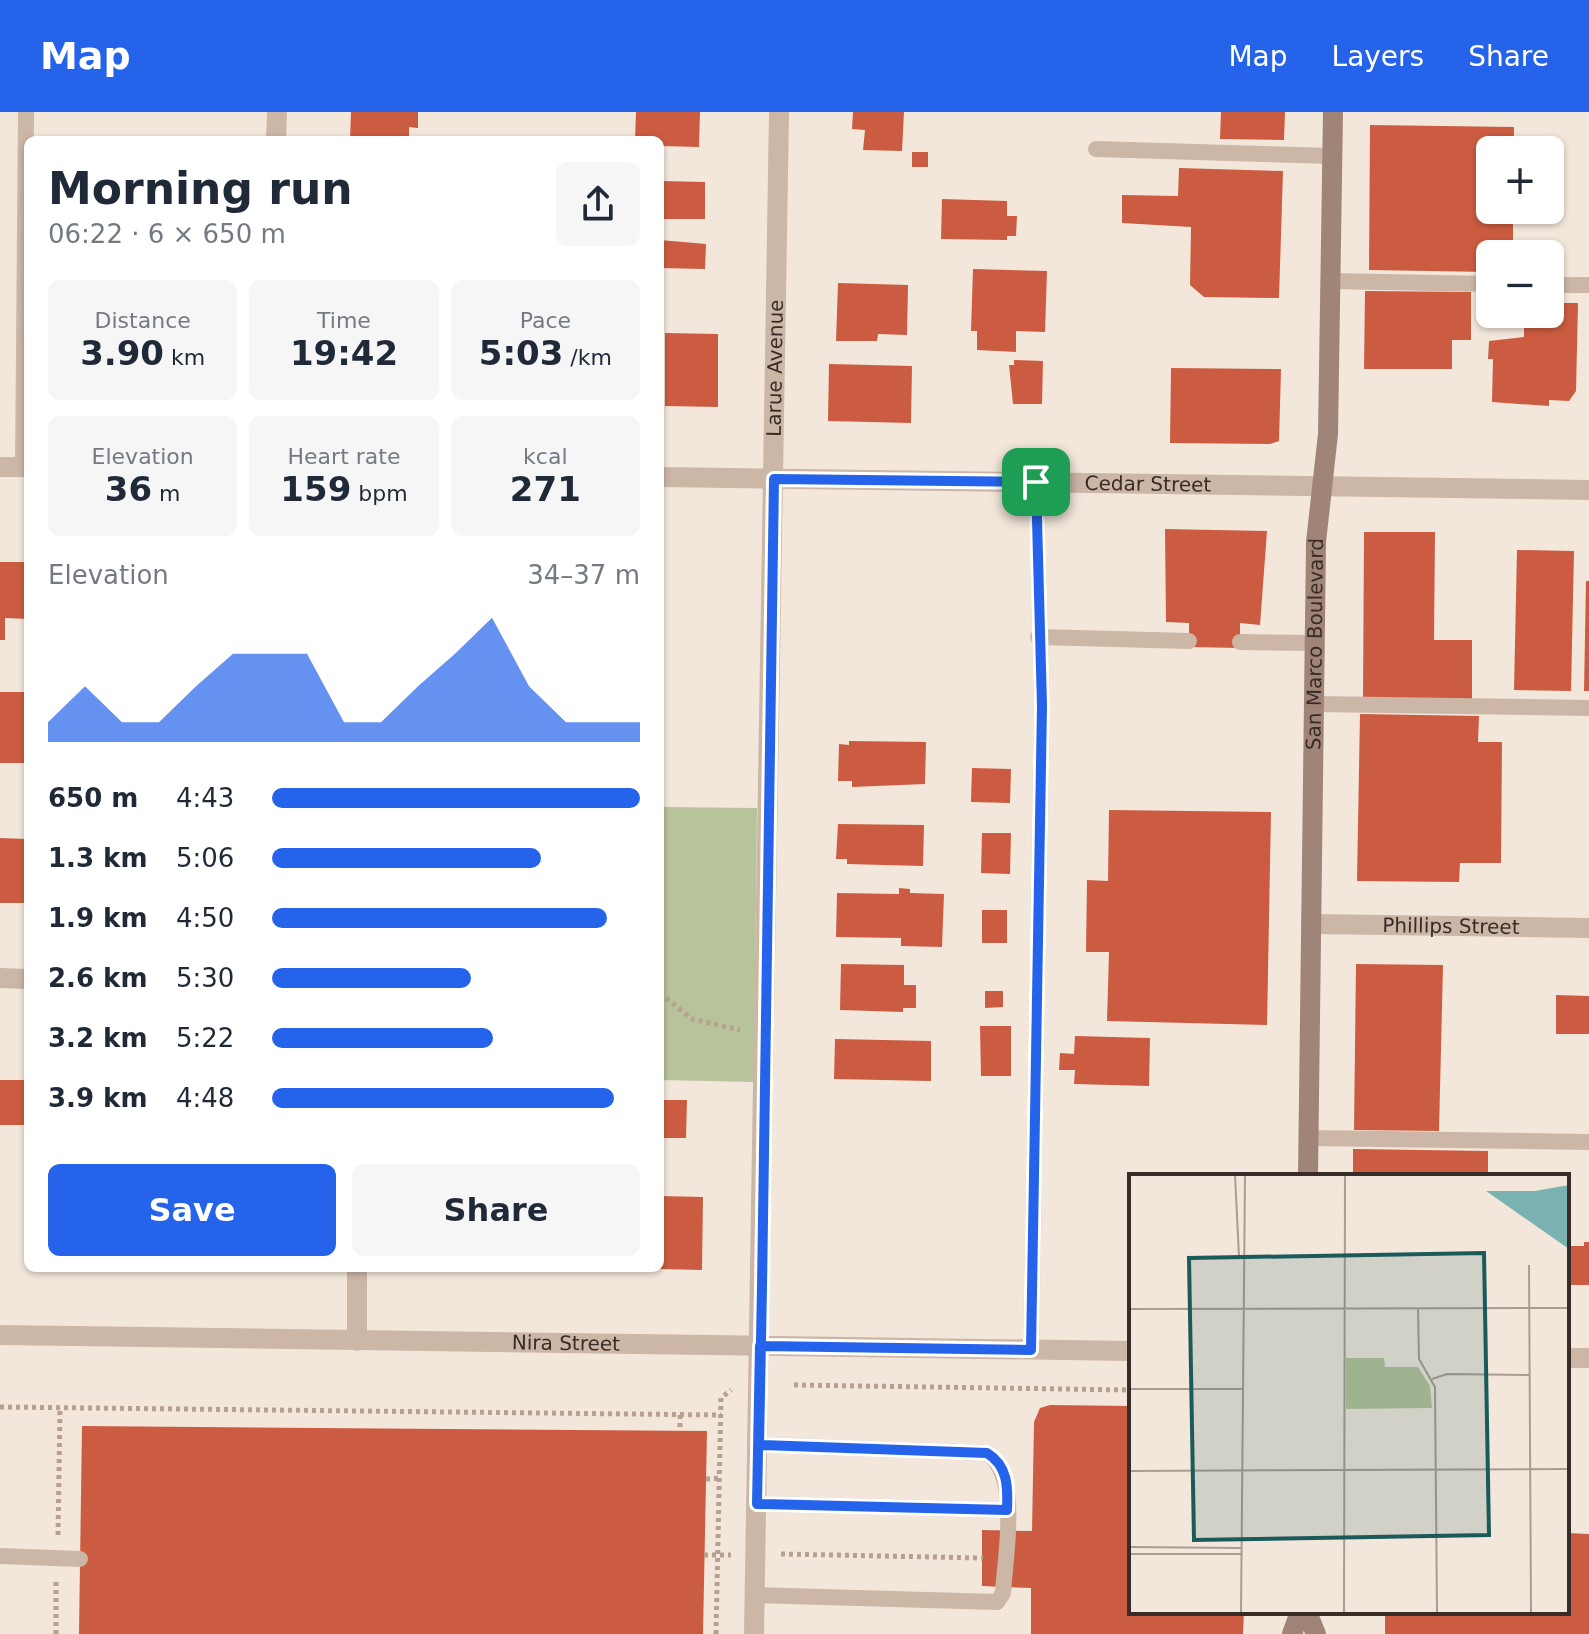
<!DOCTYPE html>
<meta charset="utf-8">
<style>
body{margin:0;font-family:"DejaVu Sans",sans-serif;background:#f6f6f7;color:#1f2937;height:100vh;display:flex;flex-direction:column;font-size:30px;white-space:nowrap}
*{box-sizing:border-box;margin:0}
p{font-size:26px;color:#747a83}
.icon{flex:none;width:44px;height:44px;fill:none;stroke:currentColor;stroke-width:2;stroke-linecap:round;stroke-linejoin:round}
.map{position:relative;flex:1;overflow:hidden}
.drawer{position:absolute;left:24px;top:24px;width:640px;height:1136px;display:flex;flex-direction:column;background:#fff;border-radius:12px;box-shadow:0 2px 6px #0004}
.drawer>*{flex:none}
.tools{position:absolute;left:1476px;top:24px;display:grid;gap:16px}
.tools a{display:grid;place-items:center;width:88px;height:88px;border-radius:12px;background:#fff;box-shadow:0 2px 6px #0004;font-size:40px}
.pin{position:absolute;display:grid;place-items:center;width:68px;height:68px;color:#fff;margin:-34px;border-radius:16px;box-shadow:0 4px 12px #0006}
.round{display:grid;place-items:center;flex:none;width:84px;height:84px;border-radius:12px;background:#f6f6f7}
.head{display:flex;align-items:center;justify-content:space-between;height:136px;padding:0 24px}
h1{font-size:44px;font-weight:800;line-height:60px}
.stats{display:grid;grid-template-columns:repeat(3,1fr);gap:12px;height:136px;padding:8px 24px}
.stats div{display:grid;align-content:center;border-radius:12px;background:#f6f6f7;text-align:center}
.stats b{font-size:34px;font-weight:800}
.stats small{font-size:22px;font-weight:400}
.stats p{font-size:22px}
.chart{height:224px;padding:16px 24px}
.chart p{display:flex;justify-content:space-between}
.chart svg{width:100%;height:144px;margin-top:8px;fill:#2563eb;opacity:.7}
.cta{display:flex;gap:16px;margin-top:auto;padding:16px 24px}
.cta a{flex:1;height:92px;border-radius:12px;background:#2563eb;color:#fff;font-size:32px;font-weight:800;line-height:92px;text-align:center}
.cta a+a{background:#f6f6f7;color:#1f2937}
ul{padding:0 24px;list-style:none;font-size:26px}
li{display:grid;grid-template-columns:128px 96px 1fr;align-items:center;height:60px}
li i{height:20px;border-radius:10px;background:#2563eb}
header{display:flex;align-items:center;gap:48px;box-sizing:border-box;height:112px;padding:0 40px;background:#2563eb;color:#fff}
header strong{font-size:38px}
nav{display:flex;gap:44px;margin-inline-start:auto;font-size:28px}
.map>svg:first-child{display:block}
.green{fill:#b7c39a}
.building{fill:#cb5c41}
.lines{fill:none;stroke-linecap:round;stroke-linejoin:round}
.path{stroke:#b8a091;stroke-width:5;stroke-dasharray:4 4;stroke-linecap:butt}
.service{stroke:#ccb6a6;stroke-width:16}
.minor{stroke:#ccb6a6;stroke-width:20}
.tertiary{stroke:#ccb6a6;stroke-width:20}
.secondary{stroke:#a08478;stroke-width:20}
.route-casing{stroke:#fff;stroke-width:16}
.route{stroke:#2563eb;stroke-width:10}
.labels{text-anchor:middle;stroke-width:8;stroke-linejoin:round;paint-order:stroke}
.street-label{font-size:20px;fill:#382c28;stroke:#faf1e8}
.inset-road{fill:none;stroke:#a89c93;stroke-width:2}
.view{fill:#1b5a5b;fill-opacity:0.15;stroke:#1b5a5b;stroke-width:4}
.inset-edge{fill:none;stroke:#382c28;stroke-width:4}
</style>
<header>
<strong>Map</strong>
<nav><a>Map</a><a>Layers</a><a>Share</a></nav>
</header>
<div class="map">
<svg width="1589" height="1522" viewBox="0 0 1589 1522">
<rect width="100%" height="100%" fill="#f3e7db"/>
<!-- green -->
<path class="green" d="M660,695l97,1 -3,274 -94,-2z"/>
<!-- building -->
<g class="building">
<path d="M351,0h67v16l-9,-1v13h-59z"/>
<path d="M636,0h64l-1,35 -39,-1v-6h-25z"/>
<path d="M853,0h51l-2,39 -39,-1 2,-20 -13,-1z"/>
<path d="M1221,0h64l-1,28 -64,-1z"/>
<path d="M1370,13l144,2v23h-24v60h23v44h-23v18l-121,-2z"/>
<rect x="912" y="40" width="16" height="15"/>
<path d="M1179,56l104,3 -4,127 -75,-1 -14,-12 1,-58 -69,-4v-28l56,1z"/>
<path d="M660,69l45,1v37h-45z"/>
<path d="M942,87l65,2v15h10l-1,20h-9v4l-66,-1z"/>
<path d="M660,128l46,4 -1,25 -45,-1z"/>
<path d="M973,157l74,2 -2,61 -29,-1v21l-39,-2v-19h-6z"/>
<path d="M838,171l70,2 -1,50 -29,-1 -1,7h-41z"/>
<path d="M1365,179l106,1v48h-19v29h-88z"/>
<path d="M1550,191h28l-2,88 -7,10 -20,-1v6l-57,-4 1,-43h-5l1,-18 35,-4v-23h26z"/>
<path d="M665,221l53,1v73l-53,-1z"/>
<path d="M1014,248l29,1 -1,43h-29l-4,-39h5z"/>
<path d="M829,252l83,2 -1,57 -83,-2z"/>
<path d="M1171,256l110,1 -2,72 -9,3 -100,-1z"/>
<path d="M1165,417l102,2 -7,94 -20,-2v25l-51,-1v-24l-23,-1z"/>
<path d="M1364,420h71l-1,108h38v59l-109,-1z"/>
<path d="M1517,438l57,1 -3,140 -57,-1z"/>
<path d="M0,450h28v57l-23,-1v22h-5z"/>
<path d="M1586,469h3v110h-5z"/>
<rect x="0" y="580" width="28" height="71"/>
<path d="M1360,602l119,2 -1,26h24l-1,121h-41l-1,19 -102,-1z"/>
<path d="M849,629l77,1 -1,42 -73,3v-6h-14l1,-37 10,1z"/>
<path d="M972,656l39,1 -1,34 -39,-1z"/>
<path d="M1109,698l162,2 -4,213 -160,-4 2,-69h-23l1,-72 21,1z"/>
<path d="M838,712l86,1 -1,41 -76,-2v-5h-11z"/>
<path d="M982,721h29l-1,41 -29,-1z"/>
<path d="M0,726l28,1v64h-28z"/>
<path d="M899,776l11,1v4l34,1 -2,53 -41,-1v-8l-65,-1 1,-44 62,1z"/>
<rect x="982" y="798" width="25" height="33"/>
<path d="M841,852l63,1v20h12v23h-13v4l-63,-2z"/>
<path d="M1356,852l87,1 -4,166 -85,-1z"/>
<path d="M985,879h18v16l-18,1z"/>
<path d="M1556,883l33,1v38h-33z"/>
<path d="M980,914h31v50h-30z"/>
<path d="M1075,924l75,2 -1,48 -75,-2 1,-14h-16l1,-17 14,1z"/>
<path d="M835,927l96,2v40l-97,-2z"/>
<rect x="0" y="968" width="28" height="45"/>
<path d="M660,988h27l-1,38h-26z"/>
<path d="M1353,1037l135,2v25h-135z"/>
<path d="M660,1084l43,1 -1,73 -42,-1z"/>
<path d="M1584,1130h5v43h-22v-39h17z"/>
<path d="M1050,1293l81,1v206h113l-1,22h-212v-46l-49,-2v-56l50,1 2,-109 6,-14z"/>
<path d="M82,1314l625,5 -4,203h-624z"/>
<path d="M1567,1421l22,1v100h-204v-22h182z"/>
</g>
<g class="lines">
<!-- path -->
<g class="path">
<path d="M660,881l32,26 48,11"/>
<path d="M794,1273l337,5"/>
<path d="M0,1295l721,8"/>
<path d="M680,1303v16"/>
<path d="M706,1367l14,-1"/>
<path d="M58,1423l2,-127"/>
<path d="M781,1442l202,4"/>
<path d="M704,1443h27"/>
<path d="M56,1522v-52"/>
<path d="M716,1522l5,-236 10,-8"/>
</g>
<!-- service -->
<g class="service">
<path d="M1096,37l236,7"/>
<path d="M1331,169l159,3"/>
<path d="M1550,173h39"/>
<path d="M23,355l3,-355"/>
<path d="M1038,525l151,4"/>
<path d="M1240,530l75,1"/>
<path d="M1314,592l275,4"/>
<path d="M1309,1026l280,4"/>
<path d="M1031,1238l11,-644 -6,-224"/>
<path d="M757,1392l250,6"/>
<path d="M0,1444l80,3"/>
<path d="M753,1483l244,7 6,-9c2,-38 18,-117 -16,-140l-228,-8"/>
</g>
<!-- minor -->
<g class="minor">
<path d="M276,28l1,-28"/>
<path d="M0,355h28"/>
<path id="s1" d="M660,365l929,13"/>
<path id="s2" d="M1311,812l278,4"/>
<path d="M0,866l28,1"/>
<path d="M357,1229v-73"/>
<path id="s3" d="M754,1522l25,-1522"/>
</g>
<!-- tertiary -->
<g class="tertiary">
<path id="s4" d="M0,1223l1131,16"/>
<path d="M1567,1246h22"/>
</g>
<!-- secondary -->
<g class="secondary">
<path id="s5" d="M1308,1064l8,-634 12,-108 5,-322"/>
<path d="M1307,1500l9,22"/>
<path d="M1292,1522l8,-22"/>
</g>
</g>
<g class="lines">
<!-- route casing -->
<g class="route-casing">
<path id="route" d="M1036,370l-262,-3c-2,322 -9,644 -15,966l228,8c21,13 21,34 20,57l-250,-6 3,-158 271,4 11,-644 -6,-224"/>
</g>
<!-- route -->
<use href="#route" class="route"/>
</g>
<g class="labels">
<!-- street labels -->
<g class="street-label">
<text dy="7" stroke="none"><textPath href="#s3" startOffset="1266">Larue Avenue</textPath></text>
<text dy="7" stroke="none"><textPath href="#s1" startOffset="488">Cedar Street</textPath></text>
<text dy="7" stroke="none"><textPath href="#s5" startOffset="532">San Marco Boulevard</textPath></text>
<text dy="7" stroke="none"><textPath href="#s2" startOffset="140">Phillips Street</textPath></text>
<text dy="7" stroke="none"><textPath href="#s4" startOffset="566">Nira Street</textPath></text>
</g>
</g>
<!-- overview -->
<g transform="translate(1129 1062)">
<rect width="440" height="440" fill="#f3e7db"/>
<path d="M217,184h38l1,9h33l12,19 2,22 -86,1z" fill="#b7c39a"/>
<path d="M440,11v64l-83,-58h49z" fill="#79b2b1"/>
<path class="inset-road" d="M106,1l4,82M357,1h60M400,91l2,348M289,134l1,51 16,28 2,226M0,135l440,-1M303,205l15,-5 83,1M0,215h114M0,297l440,-2M0,373l112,1M0,380h112M112,439l4,-438M215,439l1,-438"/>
<path class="view" d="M355,79l5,282 -295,5 -5,-282z"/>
<rect width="440" height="440" class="inset-edge"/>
</g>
</svg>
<div class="tools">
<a>+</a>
<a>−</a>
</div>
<div class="pin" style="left:1036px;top:370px;background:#1e9e55"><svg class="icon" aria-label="arrive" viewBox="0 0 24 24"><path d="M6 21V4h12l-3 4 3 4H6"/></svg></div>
<section class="drawer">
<div class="head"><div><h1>Morning run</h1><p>06:22 · 6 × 650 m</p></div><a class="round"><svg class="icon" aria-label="share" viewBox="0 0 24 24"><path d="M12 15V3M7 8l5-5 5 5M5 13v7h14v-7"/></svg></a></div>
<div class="stats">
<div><p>Distance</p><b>3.90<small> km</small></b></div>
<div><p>Time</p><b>19:42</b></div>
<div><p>Pace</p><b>5:03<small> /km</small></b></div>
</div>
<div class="stats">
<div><p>Elevation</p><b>36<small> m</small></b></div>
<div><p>Heart rate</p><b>159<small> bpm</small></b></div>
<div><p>kcal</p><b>271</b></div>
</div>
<div class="chart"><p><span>Elevation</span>34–37 m</p>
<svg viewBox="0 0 160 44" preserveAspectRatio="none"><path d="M0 44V38L10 27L20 38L30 38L40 27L50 17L60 17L70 17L80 38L90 38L100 27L110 17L120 6L130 27L140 38L150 38L160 38V44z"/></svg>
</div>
<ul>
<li><b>650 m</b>4:43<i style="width:100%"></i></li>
<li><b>1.3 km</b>5:06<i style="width:73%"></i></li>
<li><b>1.9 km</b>4:50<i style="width:91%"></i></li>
<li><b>2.6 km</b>5:30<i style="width:54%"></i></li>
<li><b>3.2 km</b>5:22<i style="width:60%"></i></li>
<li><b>3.9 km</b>4:48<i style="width:93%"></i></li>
</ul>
<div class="cta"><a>Save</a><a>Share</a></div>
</section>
</div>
